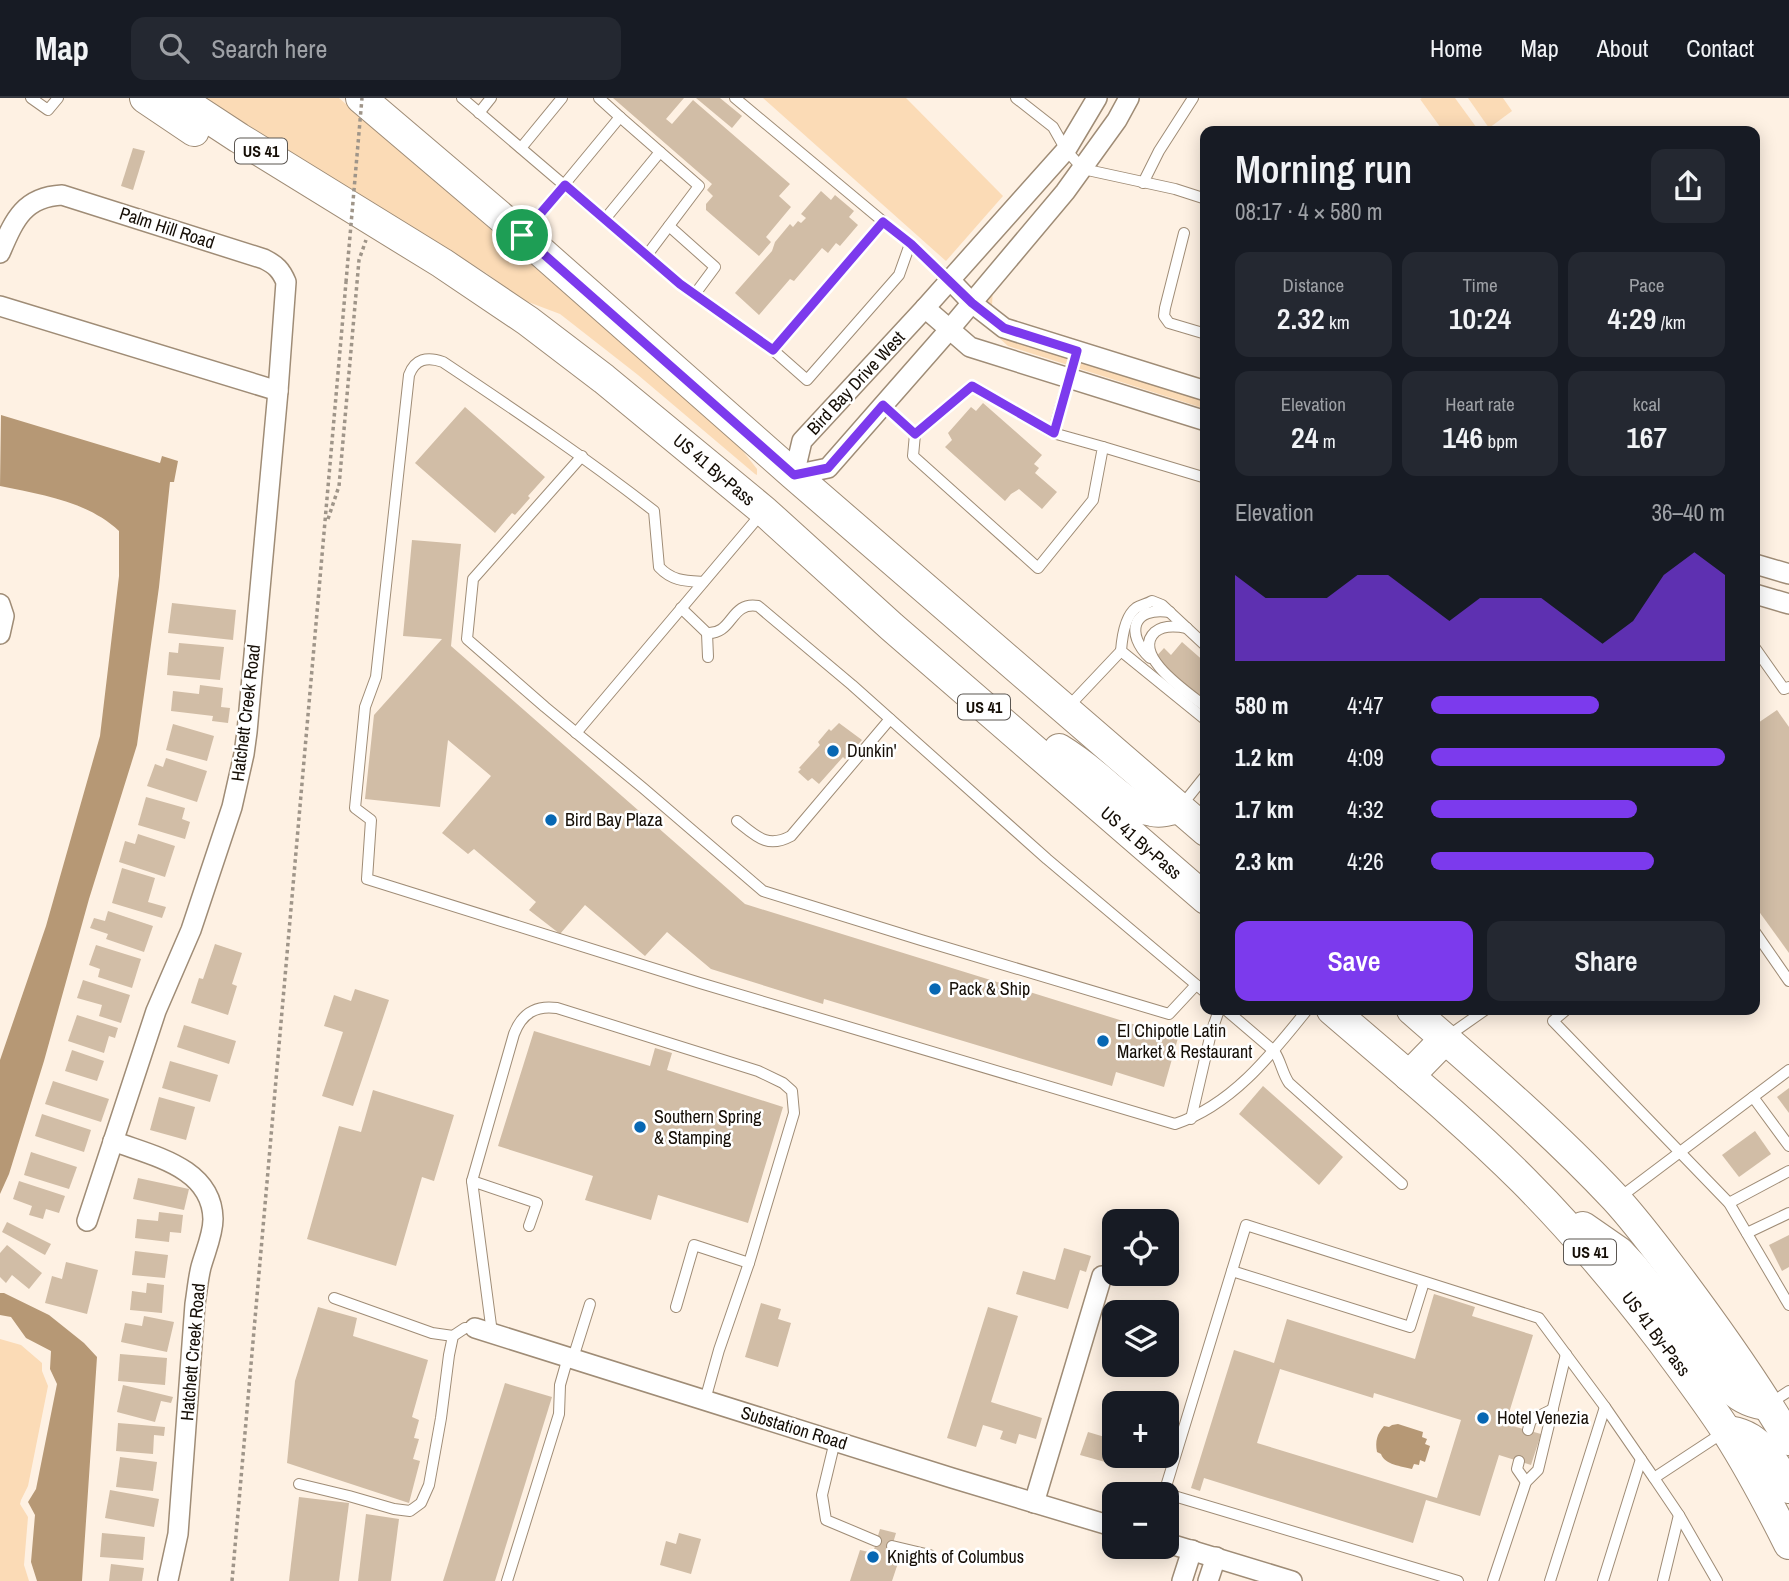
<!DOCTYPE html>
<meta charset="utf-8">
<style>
body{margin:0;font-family:"Archivo Narrow",sans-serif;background:#242831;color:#f1f3f6;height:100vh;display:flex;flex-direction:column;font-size:26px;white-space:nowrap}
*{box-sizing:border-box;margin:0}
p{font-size:23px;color:#9ea1a6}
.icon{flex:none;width:38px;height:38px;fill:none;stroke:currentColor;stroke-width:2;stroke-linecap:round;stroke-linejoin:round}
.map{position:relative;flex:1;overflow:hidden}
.panel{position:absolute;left:1200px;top:28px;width:560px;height:889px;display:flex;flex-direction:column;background:#171b24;border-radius:14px;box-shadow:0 4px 18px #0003}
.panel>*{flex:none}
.tools{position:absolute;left:1102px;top:1111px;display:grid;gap:14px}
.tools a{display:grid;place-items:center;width:77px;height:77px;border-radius:14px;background:#171b24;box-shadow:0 4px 18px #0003;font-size:35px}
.pin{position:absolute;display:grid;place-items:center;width:60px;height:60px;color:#fff;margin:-30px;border:4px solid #fff;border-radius:50%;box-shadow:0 2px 7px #0007}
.round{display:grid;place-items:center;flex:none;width:74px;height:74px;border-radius:14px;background:#242831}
.overview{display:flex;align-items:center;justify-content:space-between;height:119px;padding:0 35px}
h1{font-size:38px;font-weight:600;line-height:52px}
.stats{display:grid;grid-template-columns:repeat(3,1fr);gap:10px;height:119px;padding:7px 35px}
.stats div{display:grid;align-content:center;border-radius:14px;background:#242831;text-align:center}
.stats b{font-size:30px;font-weight:600}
.stats small{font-size:19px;font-weight:400}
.stats p{font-size:19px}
.chart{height:196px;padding:14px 35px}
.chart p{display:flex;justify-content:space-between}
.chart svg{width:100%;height:126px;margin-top:7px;fill:#7c3aed;opacity:.7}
.primary-button{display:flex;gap:14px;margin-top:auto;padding:14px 35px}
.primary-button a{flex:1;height:80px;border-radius:14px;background:#7c3aed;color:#fff;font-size:28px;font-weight:600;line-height:80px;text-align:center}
.primary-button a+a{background:#242831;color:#f1f3f6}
ul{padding:0 35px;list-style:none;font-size:23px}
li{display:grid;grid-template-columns:112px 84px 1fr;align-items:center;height:52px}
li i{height:18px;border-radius:9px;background:#7c3aed}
header{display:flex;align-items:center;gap:42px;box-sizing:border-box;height:98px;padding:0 35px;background:#171b24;border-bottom:2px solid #363941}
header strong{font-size:33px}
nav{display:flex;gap:38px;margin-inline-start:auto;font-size:24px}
.search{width:490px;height:63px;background:#242831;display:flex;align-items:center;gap:18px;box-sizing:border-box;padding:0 24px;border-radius:14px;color:#9ea1a6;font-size:26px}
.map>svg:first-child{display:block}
.green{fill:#fbdbb6}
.water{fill:#b69875}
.building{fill:#d1bda6;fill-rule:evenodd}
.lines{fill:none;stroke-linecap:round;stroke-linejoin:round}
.lane-casing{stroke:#9f8c76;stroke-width:12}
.street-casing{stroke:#9f8c76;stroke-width:22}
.primary-casing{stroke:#9f8c76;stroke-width:32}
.path{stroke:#9f9589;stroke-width:3.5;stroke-dasharray:3.5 3.5;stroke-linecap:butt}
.lane{stroke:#fff;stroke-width:10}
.street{stroke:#fff;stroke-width:19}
.primary{stroke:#fff;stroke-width:30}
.path-bridge{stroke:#9f9589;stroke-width:3.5;stroke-dasharray:3.5 3.5;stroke-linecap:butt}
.route-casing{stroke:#fff;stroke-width:14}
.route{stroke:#7c3aed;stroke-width:9}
.poi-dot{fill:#0767b3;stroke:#fff;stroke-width:2.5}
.labels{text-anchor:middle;stroke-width:5;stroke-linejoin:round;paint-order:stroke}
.shield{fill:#fff;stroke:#5b5651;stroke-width:2}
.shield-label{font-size:16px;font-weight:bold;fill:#150e06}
.street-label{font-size:18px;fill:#150e06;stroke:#fff}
.poi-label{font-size:18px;fill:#150e06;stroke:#fff;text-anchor:start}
</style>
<header>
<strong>Map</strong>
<div class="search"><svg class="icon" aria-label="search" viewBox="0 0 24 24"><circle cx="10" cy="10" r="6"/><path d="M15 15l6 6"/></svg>Search here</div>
<nav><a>Home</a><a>Map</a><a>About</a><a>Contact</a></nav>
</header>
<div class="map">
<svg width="1789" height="1483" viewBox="0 0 1789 1483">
<rect width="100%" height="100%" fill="#fef1e3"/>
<!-- green -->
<g class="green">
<path d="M204,0h135l396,343 22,28v6l-2,-1 -117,-99 -78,-61 -37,-14 -37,-27z"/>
<path d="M763,0h143l97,98 -57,65z"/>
<path d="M1422,0h33l24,33h-36l-23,-32z"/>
<path d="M1468,0h35l9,13 -23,17z"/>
<path d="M993,186l-1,23 21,18 193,60v24l-198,-63 -49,-44z"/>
<path d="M0,1241l21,6 21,18v8l6,15 -20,100 -7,14 -1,4 8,13 -4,48 5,16h-29z"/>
</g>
<!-- water -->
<g class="water">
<path d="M1,317l159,48 2,-7 16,5 -4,21h-4l-11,105 -22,158 -48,154 -45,162 -35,113 -9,20v-134l46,-134 54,-190 19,-160v-45c-32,-30 -77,-36 -119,-45z"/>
<path d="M0,1195h4l45,22 35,28 13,14 -15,224h-45l-6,-19 4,-47 -7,-13 8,-13 21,-105 -7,-15 1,-18 -25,-13 -15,-21 -11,-2z"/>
<path d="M1398,1326l25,8 -1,5 5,2 -2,5 5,2 -5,16 -5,-2 -1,5 -5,-1 -2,5c-11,-3 -27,-4 -31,-15l-4,-2c-2,-11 0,-18 7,-26l5,1 3,-2z"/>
</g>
<!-- building -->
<g class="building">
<path d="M613,0h71l-18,21 6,5 21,-24 97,84 -11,12 12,11 -25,30 5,5 -12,14 -53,-46v-6l7,-8 -6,-6 5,-6z"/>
<path d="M696,0h24l22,18 -10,12z"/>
<path d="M133,50l12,3 -12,39 -12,-4z"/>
<path d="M821,93l10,9 4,-5 19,16 -5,6 9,8 -18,21 -4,-3 -8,10 -6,-5 -28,33 -4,-2 -31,36 -24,-22 37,-42 3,-9 15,-18 3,3 5,-6 3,2 5,-5 -5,-4z"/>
<path d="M983,305l59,52 -8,9 5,4 -4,5 22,19 -15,17 -23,-20 -8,5 -6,7 -60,-54 7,-7 -4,-7 23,-26 5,4z"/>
<path d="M465,309l80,70 -17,19 2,2 -15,17 -3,-2 -17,20 -80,-70z"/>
<path d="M412,442l49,4 -10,102 294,258 433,134 -14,49 -48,-15 -4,14 -288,-87 -1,5 -112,-35 -44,-37 -22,24 -60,-51 -25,29 -31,-24 7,-8 -62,-53 -6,5 -26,-21 49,-57 -43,-36 -8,67 -75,-8 9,-84 68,-76 -39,-3z"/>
<path d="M172,505l64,7 -3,30 -65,-7z"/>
<path d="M1182,544l24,21v42l-53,-45 11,-12 7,7z"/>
<path d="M179,545l45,4 -4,33 -53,-5 2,-23 9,1z"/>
<path d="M200,587l23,3 -2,19 9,1 -2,15 -16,-2 1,-5 -42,-5 2,-20 26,3z"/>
<path d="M1777,612l12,17v226l-34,-47v-181z"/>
<path d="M839,625l23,17 -17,19 -2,-2 -24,27 -7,-6 -4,3 -10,-9 3,-3 -2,-1 21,-23 -2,-3 11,-13 2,2z"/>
<path d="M173,626l41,12 -7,25 -41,-11z"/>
<path d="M166,660l41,13 -10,31 -50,-16 8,-22 8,3z"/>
<path d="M146,699l39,11 -3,11 8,3 -5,17 -47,-14z"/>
<path d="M138,736l37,12 -10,31 -46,-15 6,-21 10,3z"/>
<path d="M122,770l33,10 -7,24 18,5 -4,11 -50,-15z"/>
<path d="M108,813l45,15 -9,26 -38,-13 2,-5 -18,-6 4,-10 11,3z"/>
<path d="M215,846l27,9 -10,31 5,2 -9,29 -37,-12 8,-25 4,1z"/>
<path d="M96,847l45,14 -9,29 -34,-11 2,-8 -11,-4z"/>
<path d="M83,882l47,15 -9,28 -22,-7 3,-11 -25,-7z"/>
<path d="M355,891l34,11 -36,106 -31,-10 21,-64 -19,-6 10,-31 17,6z"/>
<path d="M77,917l41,13 -3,10 -6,-2 -5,17 -36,-12z"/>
<path d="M184,927l52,16 -7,23 -52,-17z"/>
<path d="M534,933l116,35 5,-18 17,5 -5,17 116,37 -35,116 -90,-28 -7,25 -66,-20 8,-24 -95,-30z"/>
<path d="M72,952l32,11 -7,20 -32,-10z"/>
<path d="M170,963l48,14 -8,27 -48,-14z"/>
<path d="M53,983l56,18 -8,23 -56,-18z"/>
<path d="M1263,988l80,71 -24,28 -80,-71z"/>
<path d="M1789,990v25l-12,-16z"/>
<path d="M373,992l81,25 -20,66 -12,-4 -26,89 -89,-27 32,-113 22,6z"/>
<path d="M159,999l36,10 -9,33 -36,-10z"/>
<path d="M42,1016l49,16 -7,22 -49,-16z"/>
<path d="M1755,1033l16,23 -32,23 -17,-22z"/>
<path d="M31,1054l46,15 -8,22 -45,-14z"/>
<path d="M138,1080l51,11 -5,21 -51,-11z"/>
<path d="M19,1083l46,15 -6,17 -13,-4 -3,10 -14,-4 3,-9 -19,-7z"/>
<path d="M159,1114l24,3 -2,18 -11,-1 -1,10 -34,-4 2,-19 21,2z"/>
<path d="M7,1124l44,22 -6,11 -43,-23z"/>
<path d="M1789,1137v32l-7,4 -13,-26z"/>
<path d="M7,1147l35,28 -13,16 -17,-14 -6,8 -6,-6v-24z"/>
<path d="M1064,1150l27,8 -5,16 -6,-2 -12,39 -52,-15 7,-23 32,9z"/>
<path d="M135,1153l33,4 -3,23 -33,-3z"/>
<path d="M66,1164l32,8 -11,44 -42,-11 7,-27 10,3z"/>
<path d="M147,1185l17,2 -2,28 -32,-3 2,-19 14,2z"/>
<path d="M1434,1196l41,13 -3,9 61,19 -25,81 3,1 -2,8 32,9 -10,31 -32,-10 -19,61 -54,-16 -13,43 -209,-65 -4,13 -9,-3 43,-138 40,13 13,-44 128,40zM1280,1271l93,29 1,-5 87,27 -24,78 -180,-55z"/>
<path d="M761,1205l20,6 -3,10 13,4 -13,44 -33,-10z"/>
<path d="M318,1209l39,11 -4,18 75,24 -16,57 7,3 -5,18 5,1 -6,20 7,2 -11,42 -122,-40 8,-82z"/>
<path d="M988,1209l30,9 -27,86 51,16 -6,21 -17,-5 -3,10 -16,-5 3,-8 -20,-6 -7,22 -29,-9z"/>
<path d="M144,1218l30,6 -7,30 -46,-10 4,-19 17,3z"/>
<path d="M120,1256l47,4 -2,27 -47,-4z"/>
<path d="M505,1285l47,14 -57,184h-52z"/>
<path d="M123,1287l50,12 -2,6 -10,-2 -6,21 -38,-10z"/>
<path d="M118,1325l47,4 -1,9 -10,-1 -1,19 -37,-3z"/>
<path d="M1088,1334l27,8v16h11l-3,11 -43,-12z"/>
<path d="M120,1359l37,5 -4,29 -37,-4z"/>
<path d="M110,1392l49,9 -5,28 -49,-9z"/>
<path d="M299,1399l50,6 -10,78h-50z"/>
<path d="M366,1416l33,5 -8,62h-33z"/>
<path d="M880,1431l16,4 -8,27 10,3 -6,18h-42l10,-31 13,3z"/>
<path d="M102,1435l43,4 -2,23 -43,-3z"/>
<path d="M679,1435l22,6 -10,35 -31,-9 6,-24 10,3z"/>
<path d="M111,1466l33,4 -2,13h-33z"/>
</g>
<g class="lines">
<!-- lane casing -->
<g class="lane-casing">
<g id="lane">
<path d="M31,0l17,12 10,-12"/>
<path d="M462,0l218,186 93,66 34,30 92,-105 11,-31"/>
<path d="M735,0l175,146 40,36"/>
<path d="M1016,0l37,29 13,23 17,19 92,20 31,10"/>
<path d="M479,15l12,-15"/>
<path d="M620,19l79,69 -52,69"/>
<path d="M521,50l41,-50"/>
<path d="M1143,85l16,-32 34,-53"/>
<path d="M605,121l55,-67"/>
<path d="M669,128l46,41 -20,27"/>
<path d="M525,134l95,-115 -21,-19"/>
<path d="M1184,135l-19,75 -1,8 5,7 37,11"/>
<path d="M773,252l110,-128"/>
<path d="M883,307l32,29"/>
<path d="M1053,335l50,14 -10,53 -55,68 -125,-112 2,-22 57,-48 81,47 24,-82"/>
<path d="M1103,349l103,31"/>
<path d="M582,358l-109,123 -6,60 78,68 98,81 120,103 158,49 248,74 27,-29"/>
<path d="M703,484c-18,-1 -31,-1 -44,-15l-5,-56c-68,-53 -139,-101 -211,-149 -16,-6 -28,-3 -34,13l-33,302 -11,30 -10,101 16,12 -4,59 333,104 475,141c57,-19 96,-69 132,-114"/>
<path d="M681,510l26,25c26,2 23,-32 51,-27l94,79 195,174 159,134"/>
<path d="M1187,530c-10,-2 -24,-3 -32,4 -25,23 35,62 51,75"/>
<path d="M707,535l1,24"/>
<path d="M1206,548l-44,-41 -10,-4c-5,3 -11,4 -16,7 -11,8 -14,30 -15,43l85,69"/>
<path d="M1755,550l29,41 5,-2"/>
<path d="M1150,560c-25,-24 -18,-52 20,-46"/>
<path d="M1069,608l52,-55"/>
<path d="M576,635l185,-219"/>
<path d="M1182,707l24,-30"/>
<path d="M737,723c19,15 30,28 54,15l99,-117"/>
<path d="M1755,834l34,49"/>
<path d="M1226,912l48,41c7,10 8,22 15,32l113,101"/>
<path d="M1566,912l-13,11 176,182 60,102"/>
<path d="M1448,938l37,-26"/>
<path d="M1753,999l36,49"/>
<path d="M1191,1021l20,-86 8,-23"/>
<path d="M472,1083l42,-147c8,-21 22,-29 43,-26l201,63 25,12 9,8 2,22 -45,150 -30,87 -14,50"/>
<path d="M1619,1100l170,-128"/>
<path d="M1729,1105l60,-32"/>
<path d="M1747,1135l42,-20"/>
<path d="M1232,1173l178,56 14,-45"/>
<path d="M334,1200l98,35 21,3"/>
<path d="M676,1209l18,-62 55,18"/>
<path d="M492,1235l-20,-152 65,22 -8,23"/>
<path d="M573,1260l17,-54"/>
<path d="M1769,1306l20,-13"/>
<path d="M1528,1332l3,-10 22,-11"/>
<path d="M835,1343l-13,54 4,25 50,21"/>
<path d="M1519,1363l-2,8 9,13"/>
<path d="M299,1386l50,12 45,13 16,2 11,-8 8,-18 12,-67 8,-63 4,-19 12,-8h10"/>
<path d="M1679,1417l-25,-37 70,-46"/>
<path d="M892,1448l38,9"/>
<path d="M507,1483l52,-167 1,-29 8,-28"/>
<path d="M1458,1483l-294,-88 82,-268 293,93 66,89 49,71"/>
<path d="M1493,1483l33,-99 12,-12 28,-116"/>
<path d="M1550,1483l55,-174"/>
<path d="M1603,1483l38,-122"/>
<path d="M1663,1483l16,-66 38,66"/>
</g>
</g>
<!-- street casing -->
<g class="street-casing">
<g id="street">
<path d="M1097,0l-31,52 -141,158 -123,133 -8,34 34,-7 121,-138 116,-138 52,-72 12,-22"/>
<path d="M0,155c14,-32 23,-56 62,-58l202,64c12,6 17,11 22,23l-8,109 -31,341 -3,22 -12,53 -41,123 -35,81 -69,210"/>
<path d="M950,182l22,23 32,25 202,63"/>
<path d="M0,208l278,85"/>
<path d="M925,210l45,39 236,74"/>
<path d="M1755,466l34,10"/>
<path d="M1755,496l34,10"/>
<path d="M0,506l4,12 -4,18"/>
<path d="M113,1043c39,15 99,26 100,78 0,16 -8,33 -12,48 -3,12 -4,25 -6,37l-17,230 -10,46"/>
<path d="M475,1230l477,150 163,49"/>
<path d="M1034,1405l68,-227"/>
<path d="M1167,1445l125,38"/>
<path d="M1182,1483l10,-31"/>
<path d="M1208,1483l8,-24"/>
</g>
</g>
<!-- primary casing -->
<g class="primary-casing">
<g id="primary">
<path d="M145,0l49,33"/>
<path d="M178,0l61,40 203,125 86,58 76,58 160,132 128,116 314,272"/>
<path d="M361,0l161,137 272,240 412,356"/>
<path d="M1059,651c13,8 25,17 37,27 16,13 33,32 56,35 9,2 19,-1 27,-3"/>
<path d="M1332,912c65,56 131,110 191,170 50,50 96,105 139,161 22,30 45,60 65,91 23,36 43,74 62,112"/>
<path d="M1412,912c69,60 140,121 203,188 24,26 45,55 67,84 38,51 75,103 107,158"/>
<path d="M1409,978l36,-37"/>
<path d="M1583,1129l36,25 14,15 98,122c11,10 22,15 37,16"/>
<path d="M1726,1333c33,2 48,31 63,57"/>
</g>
</g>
<!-- path -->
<g class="path">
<path d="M328,421l11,-33 20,-226 7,-20"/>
<path d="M232,1483l114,-1299"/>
</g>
<!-- lane -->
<use href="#lane" class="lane"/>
<!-- street -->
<use href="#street" class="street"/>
<!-- primary -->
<use href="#primary" class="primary"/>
<!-- path-bridge -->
<path class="path-bridge" d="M346,184l16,-184"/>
</g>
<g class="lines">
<!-- route casing -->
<g class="route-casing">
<path id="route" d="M565,87l115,99 93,66 110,-128 28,22 61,59 32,25 73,23 -23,82 -82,-47 -57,48 -32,-29 -55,63 -34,7 -272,-240z"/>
</g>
<!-- route -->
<use href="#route" class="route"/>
</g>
<!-- markers -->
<g class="poi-dot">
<circle cx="833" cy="653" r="7"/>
<circle cx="551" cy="722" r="7"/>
<circle cx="935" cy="891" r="7"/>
<circle cx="1103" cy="943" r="7"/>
<circle cx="640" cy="1029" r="7"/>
<circle cx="1483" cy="1320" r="7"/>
<circle cx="873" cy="1459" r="7"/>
</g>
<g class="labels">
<!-- shield labels -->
<g class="shield">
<rect x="235" y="40.5" width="52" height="25" rx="5"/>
<rect x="958" y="596.5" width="52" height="25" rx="5"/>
<rect x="1564" y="1141.5" width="52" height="25" rx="5"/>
</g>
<g class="shield-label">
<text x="261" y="59">US 41</text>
<text x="984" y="615">US 41</text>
<text x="1590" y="1160">US 41</text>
</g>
<!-- street labels -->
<g class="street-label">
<text transform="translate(167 130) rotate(18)" y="6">Palm Hill Road</text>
<text transform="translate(856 285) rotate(-47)" y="6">Bird Bay Drive West</text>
<text transform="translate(714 372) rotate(40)" y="6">US 41 By-Pass</text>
<text transform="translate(246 615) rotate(-83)" y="6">Hatchett Creek Road</text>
<text transform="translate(1141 745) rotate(41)" y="6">US 41 By-Pass</text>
<text transform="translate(1656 1236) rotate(53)" y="6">US 41 By-Pass</text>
<text transform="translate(193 1254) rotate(-85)" y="6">Hatchett Creek Road</text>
<text transform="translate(794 1330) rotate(17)" y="6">Substation Road</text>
</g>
<!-- poi labels -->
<g class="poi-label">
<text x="847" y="659">Dunkin'</text>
<text x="565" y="728">Bird Bay Plaza</text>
<text x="949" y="897">Pack &amp; Ship</text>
<text x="1117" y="939">El Chipotle Latin<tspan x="1117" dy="21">Market &amp; Restaurant</tspan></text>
<text x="654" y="1025">Southern Spring<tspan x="654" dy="21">&amp; Stamping</tspan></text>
<text x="1497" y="1326">Hotel Venezia</text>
<text x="887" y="1465">Knights of Columbus</text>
</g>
</g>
</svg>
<div class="tools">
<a><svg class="icon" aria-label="locate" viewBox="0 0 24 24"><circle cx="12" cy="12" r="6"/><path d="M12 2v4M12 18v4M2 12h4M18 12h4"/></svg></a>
<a><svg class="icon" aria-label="layers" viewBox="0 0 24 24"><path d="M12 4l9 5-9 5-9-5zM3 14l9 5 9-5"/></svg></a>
<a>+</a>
<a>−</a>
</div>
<div class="pin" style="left:522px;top:137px;background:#1e9e55"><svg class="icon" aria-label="arrive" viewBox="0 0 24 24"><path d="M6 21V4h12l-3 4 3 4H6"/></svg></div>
<section class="panel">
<div class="overview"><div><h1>Morning run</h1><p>08:17 · 4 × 580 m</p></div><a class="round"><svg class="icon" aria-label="share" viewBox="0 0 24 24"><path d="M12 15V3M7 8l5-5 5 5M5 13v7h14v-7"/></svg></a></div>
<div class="stats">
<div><p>Distance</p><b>2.32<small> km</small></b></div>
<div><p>Time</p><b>10:24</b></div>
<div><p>Pace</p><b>4:29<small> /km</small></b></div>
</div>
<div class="stats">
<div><p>Elevation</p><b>24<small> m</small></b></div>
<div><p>Heart rate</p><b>146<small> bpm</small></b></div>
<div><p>kcal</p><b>167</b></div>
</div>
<div class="chart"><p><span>Elevation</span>36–40 m</p>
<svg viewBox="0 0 160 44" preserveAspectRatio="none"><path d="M0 44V14L10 22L20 22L30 22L40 14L50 14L60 22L70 30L80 22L90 22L100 22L110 30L120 38L130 30L140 14L150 6L160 14V44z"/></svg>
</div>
<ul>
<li><b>580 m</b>4:47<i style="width:57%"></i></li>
<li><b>1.2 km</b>4:09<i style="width:100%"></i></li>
<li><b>1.7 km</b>4:32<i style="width:70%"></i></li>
<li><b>2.3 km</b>4:26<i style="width:76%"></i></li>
</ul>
<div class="primary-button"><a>Save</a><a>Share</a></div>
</section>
</div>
